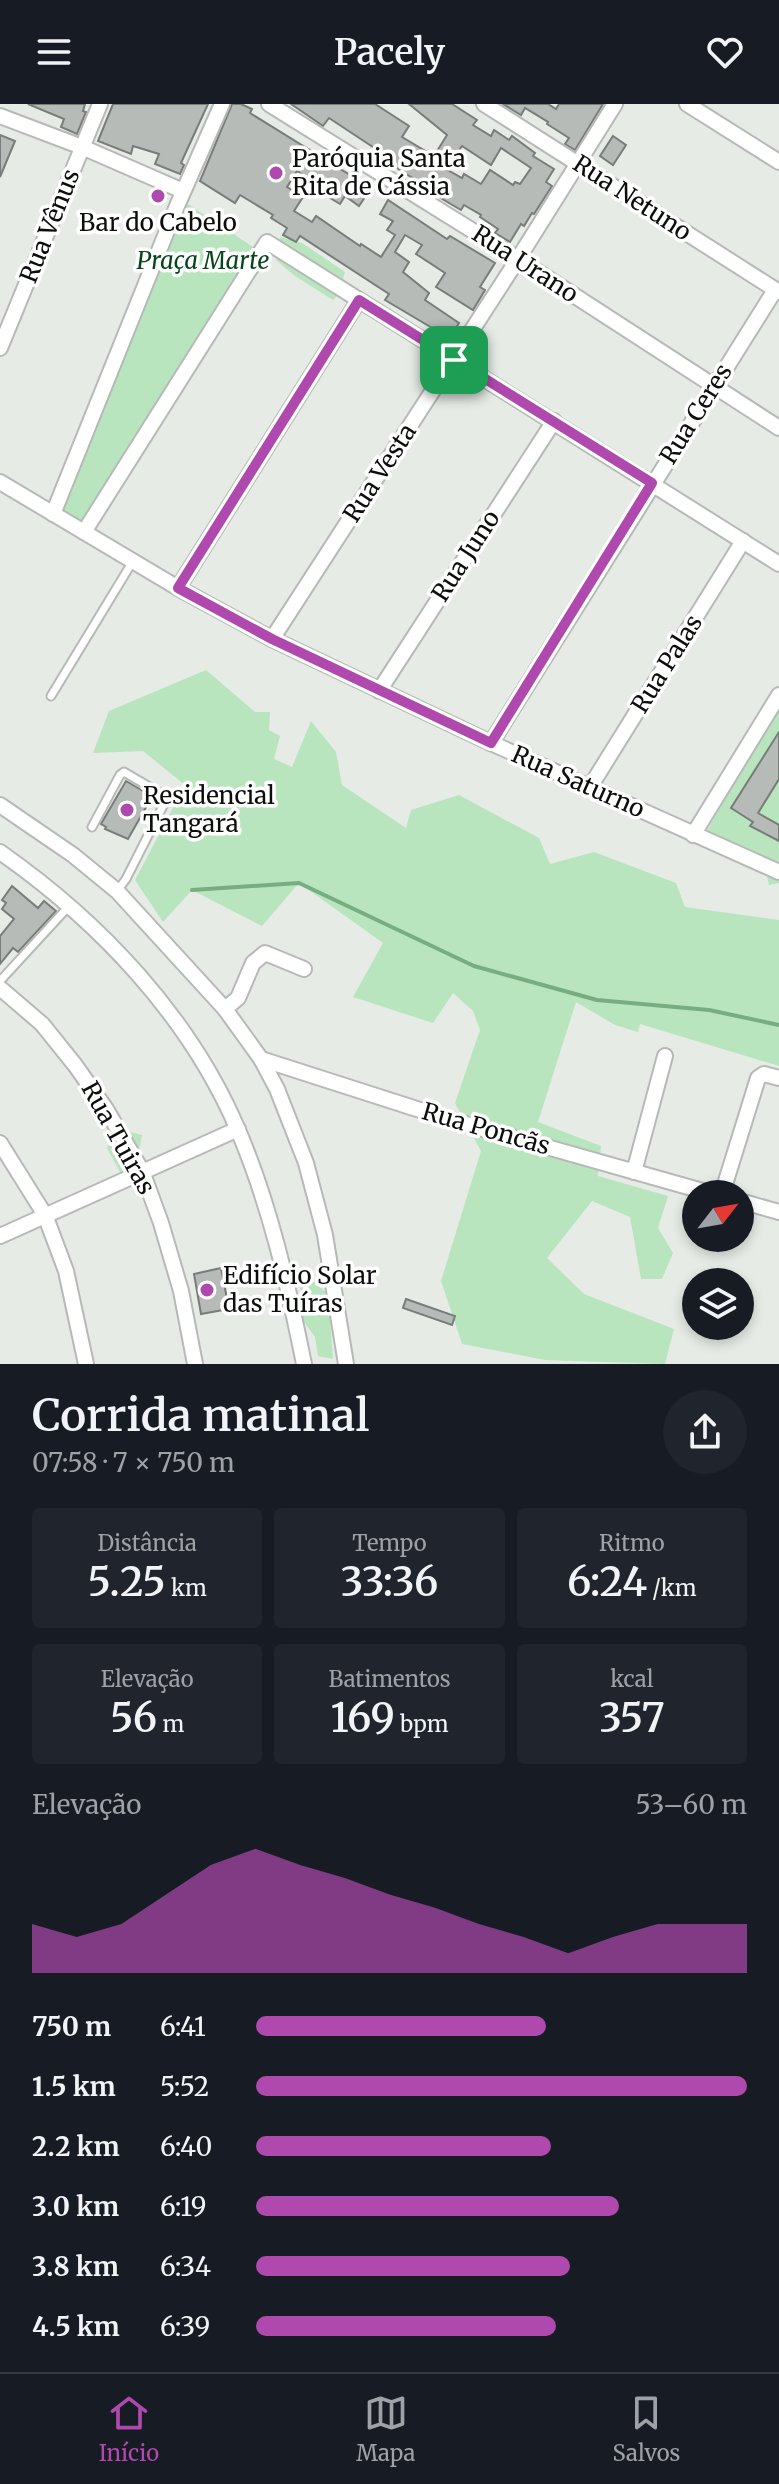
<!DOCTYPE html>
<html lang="pt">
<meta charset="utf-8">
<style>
body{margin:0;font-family:Merriweather,serif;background:#20242c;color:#f1f3f6;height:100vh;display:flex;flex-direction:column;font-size:30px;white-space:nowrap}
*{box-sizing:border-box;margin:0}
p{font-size:26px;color:#9ea1a6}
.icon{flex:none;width:44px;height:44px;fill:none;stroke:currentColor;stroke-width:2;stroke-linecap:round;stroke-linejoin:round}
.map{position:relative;height:1260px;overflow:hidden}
.sheet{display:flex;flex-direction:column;background:#171b24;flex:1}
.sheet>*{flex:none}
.needle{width:52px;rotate:59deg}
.tools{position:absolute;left:682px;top:1076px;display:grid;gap:16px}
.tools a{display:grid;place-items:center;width:72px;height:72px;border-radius:50%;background:#171b24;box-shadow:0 4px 12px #0003;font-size:40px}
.pin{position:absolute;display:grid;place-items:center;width:68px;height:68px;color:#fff;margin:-34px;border-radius:16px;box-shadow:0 4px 12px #0006}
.round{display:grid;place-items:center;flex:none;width:84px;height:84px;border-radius:42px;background:#20242c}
.summary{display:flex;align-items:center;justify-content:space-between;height:136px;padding:0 32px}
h1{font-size:44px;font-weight:600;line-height:60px}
.metrics{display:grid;grid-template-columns:repeat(3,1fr);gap:12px;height:136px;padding:8px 32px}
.metrics div{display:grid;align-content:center;border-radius:8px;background:#20242c;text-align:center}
.metrics b{font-size:40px;font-weight:600}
.metrics small{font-size:22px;font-weight:400}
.metrics p{font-size:22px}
.chart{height:224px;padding:16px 32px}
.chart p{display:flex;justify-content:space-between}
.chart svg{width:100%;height:144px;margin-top:8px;fill:#af49ad;opacity:.7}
ul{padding:0 32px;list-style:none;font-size:26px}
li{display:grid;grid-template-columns:128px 96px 1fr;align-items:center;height:60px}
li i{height:20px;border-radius:10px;background:#af49ad}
header{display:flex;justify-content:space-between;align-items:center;height:104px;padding:0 32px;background:#171b24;font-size:36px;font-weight:600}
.dock{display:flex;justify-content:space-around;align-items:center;height:112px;border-top:2px solid #363941;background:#171b24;font-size:22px;color:#9ea1a6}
.dock a{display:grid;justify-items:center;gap:4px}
.dock .on{color:#af49ad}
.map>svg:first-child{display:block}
.green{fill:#b8e5be}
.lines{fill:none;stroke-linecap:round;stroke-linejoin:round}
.stream{stroke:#77ad80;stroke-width:4}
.building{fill:#b6bbb7;stroke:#797d79;stroke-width:2;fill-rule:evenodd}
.service-casing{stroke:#b6bab6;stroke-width:11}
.minor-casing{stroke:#b6bab6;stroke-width:18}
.service{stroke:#fff;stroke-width:7}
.minor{stroke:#fff;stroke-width:14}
.route-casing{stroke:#fff;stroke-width:16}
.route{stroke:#af49ad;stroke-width:10}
.poi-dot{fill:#af49ad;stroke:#fff;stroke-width:3}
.labels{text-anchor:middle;stroke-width:7;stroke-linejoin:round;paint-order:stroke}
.poi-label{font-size:24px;fill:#0c0e0c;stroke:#fff;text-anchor:start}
.street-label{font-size:24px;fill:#0c0e0c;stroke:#fff}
.park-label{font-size:24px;font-style:italic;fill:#06461b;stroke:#fff}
</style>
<header><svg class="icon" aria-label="menu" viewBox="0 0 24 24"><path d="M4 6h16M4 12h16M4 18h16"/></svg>Pacely<svg class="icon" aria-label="heart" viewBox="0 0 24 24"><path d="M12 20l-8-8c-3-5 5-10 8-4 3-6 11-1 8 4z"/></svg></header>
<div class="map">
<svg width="779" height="1260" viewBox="0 0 779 1260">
<rect width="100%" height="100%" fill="#e6ebe6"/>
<!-- green -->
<g class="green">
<path d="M185,98l71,47 -171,275 -22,-12z"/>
<path d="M280,133l22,6 43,29 -4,13 1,6 -9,9 -38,-24 -19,-16z"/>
<path d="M206,566l49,42h15l-1,18 11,6 -6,23 18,8 19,-46 25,31 6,33 64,43 5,-18 48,-15 80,43 11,26 44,-12 82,31 9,24 94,13v146l-139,-42 -2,8 -23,-7 -39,-23 -38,120 63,24 -3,30 70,20 -10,32 15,25 -11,26h-21l-11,-62 -38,-16 -45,57 37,36 90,35 -9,35 -120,-4 -83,-16 -21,-63 40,-130 -26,-48 25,-73 -7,-19 -20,-18 -20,30 -80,-26 30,-54 -84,-60 -37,43 -70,-36 -29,32 -28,-42 50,-95 -42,-34 -50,2 16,-42z"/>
<path d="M779,606v173l-10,2 -6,-27 -56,-28z"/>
<path d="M126,1027l16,4 -2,11 -7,4v17l-13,5 -13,-24 5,-13z"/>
<path d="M307,1172l21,18 5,65 -15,-3 -3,-19 -13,-18 2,-12 -6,-30z"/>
</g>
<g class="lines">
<!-- stream -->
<path class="stream" d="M192,786l107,-7 175,83 123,34 112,10 70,15"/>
</g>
<!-- building -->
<g class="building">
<path d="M28,0h57l-2,7 3,1 -9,22 -16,-7 3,-8z"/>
<path d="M113,0h95l-27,59 3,2 -4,9 -25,-10 4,-10 -26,-8 -2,8 -33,-13z"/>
<path d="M232,0h9l11,5 -2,4 121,75 -12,18 -14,-10 -5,8 -15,-9 3,-5 -31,-19 -10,16 16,10 -9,14 18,11 4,-6 44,30 1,-2 20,13 14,-22 -8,-5 6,-9 -13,-7 8,-14 59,39 3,-3 45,27 -15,24 5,3 -12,20 -37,-23 9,-14 -29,-19 6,-9 -17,-10 -10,17 14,10 -6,10 26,21 -4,7 34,23 -10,15 -64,-38 4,-6 -89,-58 -4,6 -13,-7 4,-7 -16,-10 2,-3 -33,-20 -5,8 -35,-22z"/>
<path d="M291,0h84l34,22 -7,11 32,19 13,-21 -38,-31h43l25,16 -4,5 18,11 3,-6 15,10 3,-4 23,17 -2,3 21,13 -8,13 6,4 -18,28 -2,-1 -8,13 -3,-2 -11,18 -15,-9 3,-4 -18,-12 1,-2 -17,-10 -3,5 -46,-27 2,-2 -28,-18 2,-4 -62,-41 -6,8zM462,42l29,19 10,-17 30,20 -11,16 -5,-2 -2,3 -23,-15 -9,14 -17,-10 -2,4 -16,-9z"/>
<path d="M503,0h45l8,5 3,-5h44l-28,46 -10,-6 4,-6 -22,-14 1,-2 -23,-14 -4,7z"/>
<path d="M0,31l15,6 -15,36z"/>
<path d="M613,32l13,9 -13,20 -13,-9z"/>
<path d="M779,628v47l-21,34 21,12v16l-29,-15 3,-4 -22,-14z"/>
<path d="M126,677l29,17 -3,5 -3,-1 -21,37 -23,-10 1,-2 -5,-3z"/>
<path d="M12,782l26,22 6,-7 12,10 -38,41 -5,-4 -13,16v-28l14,-17 -12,-10 4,-6 -4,-3z"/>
<path d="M221,1164l8,41 -28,5 -7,-40z"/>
<path d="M406,1195l49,17 -3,9 -49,-17z"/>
</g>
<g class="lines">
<!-- service casing -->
<g class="service-casing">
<g id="service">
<path d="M51,592l82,-135"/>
<path d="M92,723l28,-52 4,-3 41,24 1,4 -40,79 -9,12"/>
<path d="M0,877l69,-75"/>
</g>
</g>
<!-- minor casing -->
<g class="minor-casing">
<g id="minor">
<path d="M269,0l249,155 261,169"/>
<path d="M484,0l295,188"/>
<path d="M687,0l92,58"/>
<path d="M0,12l82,31 101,44"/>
<path d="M0,244l100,-244"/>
<path d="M0,378l178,106 94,51 219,104 288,129"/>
<path d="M53,410l124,-308 45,-102"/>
<path d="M84,428l183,-290 512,322"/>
<path d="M178,484l181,-288"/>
<path d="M272,535l246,-380 97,-155"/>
<path d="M379,587l175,-270"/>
<path d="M491,639l284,-453"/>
<path d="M590,683l153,-246"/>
<path d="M0,701l73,50 44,36 108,118 36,50 16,30 29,74 19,72 21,129"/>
<path d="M693,731l86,-140"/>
<path d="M0,748c100,70 190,165 238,278 32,75 50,155 66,234"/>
<path d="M0,884l42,36 33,41 31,44 36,62 19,52 20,68 14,73"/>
<path d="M225,905l13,-11 15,-35 12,-10 39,16"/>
<path d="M261,955l187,60 265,75"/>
<path d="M0,1039l45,72 21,56 20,93"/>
<path d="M634,1068l31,-116"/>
<path d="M722,1090l36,-116 6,-4 15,4"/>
<path d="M740,1097l39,11"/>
<path d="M0,1132l238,-107"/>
</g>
</g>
<!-- service -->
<use href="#service" class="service"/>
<!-- minor -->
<use href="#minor" class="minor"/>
</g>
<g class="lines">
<!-- route casing -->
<g class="route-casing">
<path id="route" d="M359,196l293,183 -161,260 -219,-104 -94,-51z"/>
</g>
<!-- route -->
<use href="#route" class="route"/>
</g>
<!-- markers -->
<g class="poi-dot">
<circle cx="276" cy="69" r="8"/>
<circle cx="158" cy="92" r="8"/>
<circle cx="127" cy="706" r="8"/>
<circle cx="207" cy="1186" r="8"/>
</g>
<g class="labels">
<!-- poi labels -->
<g class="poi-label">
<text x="292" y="63">Paróquia Santa<tspan x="292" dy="28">Rita de Cássia</tspan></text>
<text x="158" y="127" text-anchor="middle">Bar do Cabelo</text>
<text x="143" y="700">Residencial<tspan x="143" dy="28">Tangará</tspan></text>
<text x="223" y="1180">Edifício Solar<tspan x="223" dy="28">das Tuíras</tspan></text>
</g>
<!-- street labels -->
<g class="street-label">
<text transform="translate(632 94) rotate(33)" y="8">Rua Netuno</text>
<text transform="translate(50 122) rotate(-68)" y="8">Rua Vênus</text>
<text transform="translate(525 160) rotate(33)" y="8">Rua Urano</text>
<text transform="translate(696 310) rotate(-58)" y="8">Rua Ceres</text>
<text transform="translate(380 369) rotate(-57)" y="8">Rua Vesta</text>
<text transform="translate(466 452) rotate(-57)" y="8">Rua Juno</text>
<text transform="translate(667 560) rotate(-58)" y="8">Rua Palas</text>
<text transform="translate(578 678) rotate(24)" y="8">Rua Saturno</text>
<text transform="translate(486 1025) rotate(16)" y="8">Rua Poncãs</text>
<text transform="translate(118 1034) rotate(61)" y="8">Rua Tuiras</text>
</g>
<!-- park labels -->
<g class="park-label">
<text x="203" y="165">Praça Marte</text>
</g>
</g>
</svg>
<div class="tools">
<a><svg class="needle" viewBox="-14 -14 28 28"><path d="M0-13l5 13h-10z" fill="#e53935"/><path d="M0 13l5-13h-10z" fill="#9ea1a6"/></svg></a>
<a><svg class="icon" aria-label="layers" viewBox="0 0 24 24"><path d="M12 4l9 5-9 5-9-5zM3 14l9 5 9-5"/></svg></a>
</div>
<div class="pin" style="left:454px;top:256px;background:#1e9e55"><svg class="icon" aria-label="arrive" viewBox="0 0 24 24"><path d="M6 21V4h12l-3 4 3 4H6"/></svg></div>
</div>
<section class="sheet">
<div class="summary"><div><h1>Corrida matinal</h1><p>07:58 · 7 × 750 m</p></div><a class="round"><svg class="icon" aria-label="share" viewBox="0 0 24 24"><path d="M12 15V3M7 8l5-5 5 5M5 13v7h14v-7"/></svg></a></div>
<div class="metrics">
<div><p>Distância</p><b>5.25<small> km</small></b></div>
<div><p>Tempo</p><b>33:36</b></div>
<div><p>Ritmo</p><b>6:24<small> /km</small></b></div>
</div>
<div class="metrics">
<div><p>Elevação</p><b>56<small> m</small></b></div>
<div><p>Batimentos</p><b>169<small> bpm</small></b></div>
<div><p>kcal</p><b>357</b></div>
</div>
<div class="chart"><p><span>Elevação</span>53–60 m</p>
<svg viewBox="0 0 160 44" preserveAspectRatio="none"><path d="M0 44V29L10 33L20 29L30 20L40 11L50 6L60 11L70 15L80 20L90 24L100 29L110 33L120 38L130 33L140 29L150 29L160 29V44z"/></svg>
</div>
<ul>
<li><b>750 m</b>6:41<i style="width:59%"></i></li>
<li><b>1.5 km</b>5:52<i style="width:100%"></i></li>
<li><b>2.2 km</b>6:40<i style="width:60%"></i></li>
<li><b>3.0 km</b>6:19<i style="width:74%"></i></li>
<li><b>3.8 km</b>6:34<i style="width:64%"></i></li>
<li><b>4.5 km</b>6:39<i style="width:61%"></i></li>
</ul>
</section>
<nav class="dock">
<a class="on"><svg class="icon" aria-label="home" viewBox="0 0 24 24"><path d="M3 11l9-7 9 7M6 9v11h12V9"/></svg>Início</a>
<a><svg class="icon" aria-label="map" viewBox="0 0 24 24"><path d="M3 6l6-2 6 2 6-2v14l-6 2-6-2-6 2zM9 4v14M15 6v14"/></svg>Mapa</a>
<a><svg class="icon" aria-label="saved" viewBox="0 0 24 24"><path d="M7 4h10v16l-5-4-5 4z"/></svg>Salvos</a>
</nav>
